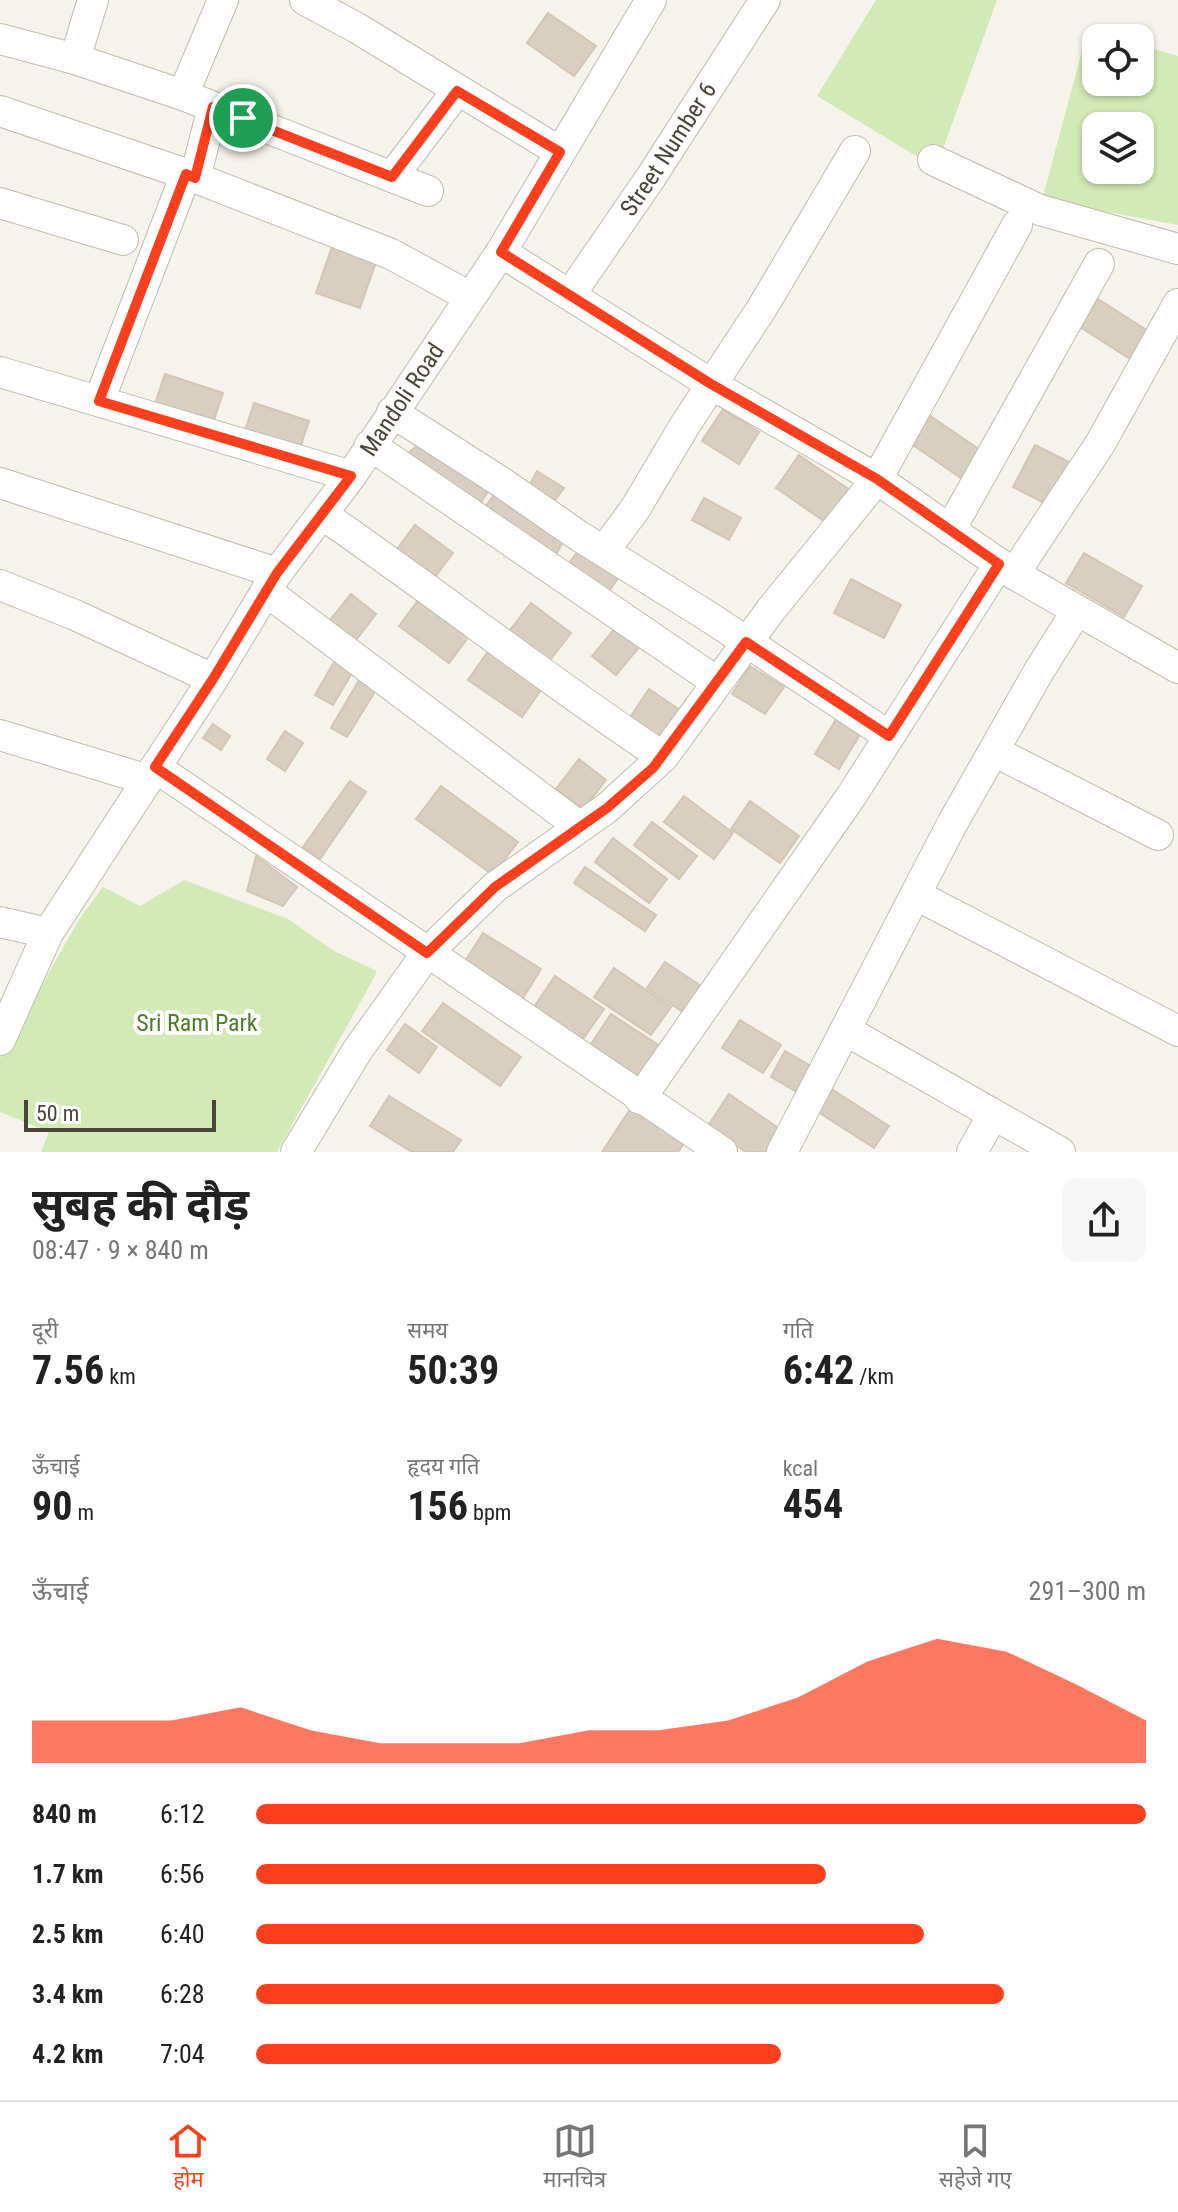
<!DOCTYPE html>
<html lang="hi">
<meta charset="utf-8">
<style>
body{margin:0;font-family:"Roboto Condensed","Noto Sans Devanagari",sans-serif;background:#f6f6f6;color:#222;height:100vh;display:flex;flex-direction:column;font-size:30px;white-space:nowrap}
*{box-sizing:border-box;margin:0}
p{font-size:26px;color:#767676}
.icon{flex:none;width:44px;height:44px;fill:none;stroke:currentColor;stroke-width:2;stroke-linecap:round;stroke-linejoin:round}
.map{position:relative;height:1152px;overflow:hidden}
.details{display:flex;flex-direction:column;background:#fff;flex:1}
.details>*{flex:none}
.controls{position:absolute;left:1082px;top:24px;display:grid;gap:16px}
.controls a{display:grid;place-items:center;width:72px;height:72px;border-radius:16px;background:#fff;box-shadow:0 2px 6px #0004;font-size:40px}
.scale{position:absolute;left:24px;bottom:20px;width:192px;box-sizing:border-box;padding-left:8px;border:4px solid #4b4439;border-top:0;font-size:22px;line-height:28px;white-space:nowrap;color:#4b4439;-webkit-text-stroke:6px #fff;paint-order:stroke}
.pin{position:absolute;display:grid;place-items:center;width:68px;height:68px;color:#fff;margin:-34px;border:4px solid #fff;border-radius:50%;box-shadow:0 2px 8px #0007}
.round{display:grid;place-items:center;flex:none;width:84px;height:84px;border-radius:16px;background:#f6f6f6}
.overview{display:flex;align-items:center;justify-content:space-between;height:136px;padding:0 32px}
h1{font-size:44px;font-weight:700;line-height:60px}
.stats{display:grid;grid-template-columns:repeat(3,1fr);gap:12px;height:136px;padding:8px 32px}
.stats div{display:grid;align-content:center}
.stats b{font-size:40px;font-weight:700}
.stats small{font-size:22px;font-weight:400}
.stats p{font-size:22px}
.chart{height:224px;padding:16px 32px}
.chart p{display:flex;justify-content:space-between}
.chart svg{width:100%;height:144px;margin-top:8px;fill:#fc3f1d;opacity:.7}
ul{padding:0 32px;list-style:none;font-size:26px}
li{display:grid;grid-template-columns:128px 96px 1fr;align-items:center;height:60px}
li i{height:20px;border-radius:10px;background:#fc3f1d}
.tab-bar{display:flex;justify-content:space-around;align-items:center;height:112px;border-top:2px solid #e0e0e0;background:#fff;font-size:22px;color:#767676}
.tab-bar a{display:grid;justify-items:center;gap:4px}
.tab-bar .current{color:#fc3f1d}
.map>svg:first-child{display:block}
.green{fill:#d2eab5;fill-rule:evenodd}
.building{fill:#d8cfc1;stroke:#d3c7b4;stroke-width:2}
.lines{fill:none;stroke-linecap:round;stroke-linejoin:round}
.minor-casing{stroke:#c2bbae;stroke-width:32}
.minor{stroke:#fff;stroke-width:30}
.route-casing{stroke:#fff;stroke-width:16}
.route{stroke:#fc3f1d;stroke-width:10}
.labels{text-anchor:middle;stroke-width:8;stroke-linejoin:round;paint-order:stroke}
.street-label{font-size:24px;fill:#4b4439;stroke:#fff}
.park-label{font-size:24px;fill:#4a7f2a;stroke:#fff}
</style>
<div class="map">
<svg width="1178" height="1152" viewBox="0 0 1178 1152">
<rect width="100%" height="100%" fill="#f6f3ec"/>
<!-- green -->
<g class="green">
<path d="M876,0h121l-61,168 -119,-72z"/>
<path d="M1088,29l29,9h-21v44h44v-37l38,11v169l-136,-25zM1096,126h44v44h-44z"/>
<path d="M184,880l104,39 46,32 43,20 -6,12 -94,169h-236l8,-20 -49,-20v-54l80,-140 23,-31 37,19z"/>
</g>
<!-- building -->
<g class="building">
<path d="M548,13l48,33 -22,30 -47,-33z"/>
<path d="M335,238l44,15 -19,55 -44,-15z"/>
<path d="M1098,299l55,35 -18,28 -55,-35z"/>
<path d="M165,374l58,19 -10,30 -58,-19z"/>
<path d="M254,403l55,18 -10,30 -55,-17z"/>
<path d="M723,409l36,23 -20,32 -37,-23z"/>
<path d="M923,411l63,43 -19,28 -63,-43z"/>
<path d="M425,438l70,43 -17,26 -76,-48z"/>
<path d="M1035,445l34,17 -21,43 -35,-18z"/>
<path d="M799,455l58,40 -23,33 -58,-40z"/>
<path d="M537,471l27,17 -18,24 -22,-16z"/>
<path d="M500,487l67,48 -15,27 -70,-51z"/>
<path d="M704,498l37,20 -12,22 -37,-20z"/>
<path d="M415,525l38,28 -21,28 -38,-28z"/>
<path d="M582,546l41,25 -20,29 -40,-29z"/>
<path d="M1084,553l58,33 -18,31 -58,-34z"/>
<path d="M851,579l50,26 -17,33 -50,-25z"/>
<path d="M351,594l25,20 -20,26 -26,-20z"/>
<path d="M420,598l50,37 -21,28 -50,-37z"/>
<path d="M531,603l40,30 -24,31 -40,-30z"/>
<path d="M617,626l24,19 -25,30 -24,-19z"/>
<path d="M489,650l54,37 -21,30 -54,-37z"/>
<path d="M334,662l18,11 -19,32 -18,-10z"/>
<path d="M750,666l34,21 -19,27 -33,-20z"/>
<path d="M362,675l17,10 -32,52 -16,-9z"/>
<path d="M649,689l31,21 -19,30 -32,-21z"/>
<path d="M837,718l24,15 -22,36 -24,-15z"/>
<path d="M213,724l17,12 -9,14 -18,-12z"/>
<path d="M285,731l18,12 -18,28 -18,-12z"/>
<path d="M579,759l27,21 -23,30 -27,-21z"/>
<path d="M350,781l16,11 -46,67 -17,-12z"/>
<path d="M441,786l77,56 -25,33 -77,-56z"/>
<path d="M684,796l49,37 -19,26 -50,-37z"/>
<path d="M750,801l49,35 -19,27 -49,-34z"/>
<path d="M652,822l45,34 -18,23 -45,-34z"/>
<path d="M613,838l54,41 -18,24 -54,-41z"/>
<path d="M256,856l41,31 -14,19 -36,-15z"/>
<path d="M585,867l71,48 -11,16 -71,-48z"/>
<path d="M483,933l58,36 -23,37 -58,-37z"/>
<path d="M665,962l36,24 -18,26 -36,-24z"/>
<path d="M614,968l57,39 -20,28 -57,-38z"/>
<path d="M555,976l49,33 -23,33 -49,-32z"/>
<path d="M443,1003l78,54 -21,29 -78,-55z"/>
<path d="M611,1014l52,34 -24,36 -52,-34z"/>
<path d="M740,1020l41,25 -18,28 -41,-25z"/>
<path d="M405,1024l32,23 -18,26 -32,-23z"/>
<path d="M785,1051l35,20 -15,26 -34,-20z"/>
<path d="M830,1088l59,38 -15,22 -59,-38z"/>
<path d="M729,1094l55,38 -14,20h-24l-38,-26z"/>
<path d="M389,1096l72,44 -8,12h-41l-42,-26z"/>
<path d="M631,1108l53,35 -6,9h-76z"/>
</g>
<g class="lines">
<!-- minor casing -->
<g class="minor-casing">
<g id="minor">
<path d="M305,0l52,28 203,124"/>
<path d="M0,39l75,20 108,36 245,96"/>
<path d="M75,59l18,-59"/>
<path d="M183,95l40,-95"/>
<path d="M0,111l186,63 205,80 79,43"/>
<path d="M933,160l107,50 138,39"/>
<path d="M392,177l65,-86"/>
<path d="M195,178l18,-71"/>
<path d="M0,203l123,37"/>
<path d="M501,252l210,132 166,95 137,95 164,94"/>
<path id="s1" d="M570,295l81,-118 114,-177"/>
<path d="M0,372l351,104"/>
<path d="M99,401l87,-227"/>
<path d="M392,412l109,70 78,54 127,79 183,121"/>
<path d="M370,445l347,237"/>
<path d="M0,483l277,90"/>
<path d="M323,515c115,79 224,165 340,242"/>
<path d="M950,530l149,-266"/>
<path d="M604,551l31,-42 50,-84 77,-117 93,-157"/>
<path d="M1014,574l86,-130 78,-140"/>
<path d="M0,585l75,30 138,64"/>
<path d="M266,591l314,236"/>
<path d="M0,735l148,45"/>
<path d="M994,751l164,84"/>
<path d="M155,767l567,385"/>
<path d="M916,895l262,136"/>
<path d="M0,922l48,11"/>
<path d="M845,1030l215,122"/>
<path id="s2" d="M0,1040l48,-107 165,-254 64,-106 74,-97 150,-224 150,-252"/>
<path d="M640,1099l212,-304 147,-231"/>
<path d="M296,1152l61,-101 70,-98 68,-66 112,-79 56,-51 107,-146 107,-132 140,-254"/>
<path d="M782,1152l170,-328 87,-153 37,-59"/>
<path d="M972,1152l21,-37"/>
</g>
</g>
<!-- minor -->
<use href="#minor" class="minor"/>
</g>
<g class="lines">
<!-- route casing -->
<g class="route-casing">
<path id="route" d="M457,91l103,61 -59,100 210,132 166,95 122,85 -110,172 -143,-94 -93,126 -46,40 -112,79 -68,66 -272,-186 58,-88 64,-106 74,-97 -252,-75 87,-227 9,4 18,-71 179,70z"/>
</g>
<!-- route -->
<use href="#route" class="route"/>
</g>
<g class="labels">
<!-- street labels -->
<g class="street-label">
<text dy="8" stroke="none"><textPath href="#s1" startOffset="176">Street Number 6</textPath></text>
<text dy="8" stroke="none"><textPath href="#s2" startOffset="758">Mandoli Road</textPath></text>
</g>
<!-- park labels -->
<g class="park-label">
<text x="197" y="1031">Sri Ram Park</text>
</g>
</g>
</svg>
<div class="controls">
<a><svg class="icon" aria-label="locate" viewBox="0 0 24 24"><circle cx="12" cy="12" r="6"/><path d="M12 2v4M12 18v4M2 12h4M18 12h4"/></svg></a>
<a><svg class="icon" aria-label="layers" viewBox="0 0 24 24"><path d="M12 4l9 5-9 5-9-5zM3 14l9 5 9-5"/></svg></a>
</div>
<div class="scale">50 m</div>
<div class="pin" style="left:243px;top:118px;background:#1e9e55"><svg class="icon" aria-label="arrive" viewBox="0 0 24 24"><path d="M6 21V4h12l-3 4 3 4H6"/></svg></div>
</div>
<section class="details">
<div class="overview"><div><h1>सुबह की दौड़</h1><p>08:47 · 9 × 840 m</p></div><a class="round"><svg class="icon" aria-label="share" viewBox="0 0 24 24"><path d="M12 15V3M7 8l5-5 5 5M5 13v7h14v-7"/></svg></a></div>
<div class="stats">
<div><p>दूरी</p><b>7.56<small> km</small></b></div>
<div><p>समय</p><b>50:39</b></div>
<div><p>गति</p><b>6:42<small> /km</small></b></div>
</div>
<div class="stats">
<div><p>ऊँचाई</p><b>90<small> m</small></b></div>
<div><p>हृदय गति</p><b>156<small> bpm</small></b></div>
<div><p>kcal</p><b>454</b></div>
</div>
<div class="chart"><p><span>ऊँचाई</span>291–300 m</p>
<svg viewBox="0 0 160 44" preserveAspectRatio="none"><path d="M0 44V31L10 31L20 31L30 27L40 34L50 38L60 38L70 38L80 34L90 34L100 31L110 24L120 13L130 6L140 10L150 20L160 31V44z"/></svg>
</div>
<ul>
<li><b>840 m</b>6:12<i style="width:100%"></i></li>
<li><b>1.7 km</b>6:56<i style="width:64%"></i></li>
<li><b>2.5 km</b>6:40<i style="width:75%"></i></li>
<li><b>3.4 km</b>6:28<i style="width:84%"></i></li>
<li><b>4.2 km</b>7:04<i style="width:59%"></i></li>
</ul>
</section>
<nav class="tab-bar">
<a class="current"><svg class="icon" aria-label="home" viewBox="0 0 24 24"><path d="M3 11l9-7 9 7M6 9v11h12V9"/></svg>होम</a>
<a><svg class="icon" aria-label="map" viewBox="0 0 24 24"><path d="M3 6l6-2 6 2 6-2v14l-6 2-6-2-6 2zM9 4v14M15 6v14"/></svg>मानचित्र</a>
<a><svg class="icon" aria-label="saved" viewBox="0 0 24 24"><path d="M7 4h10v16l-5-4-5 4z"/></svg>सहेजे गए</a>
</nav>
